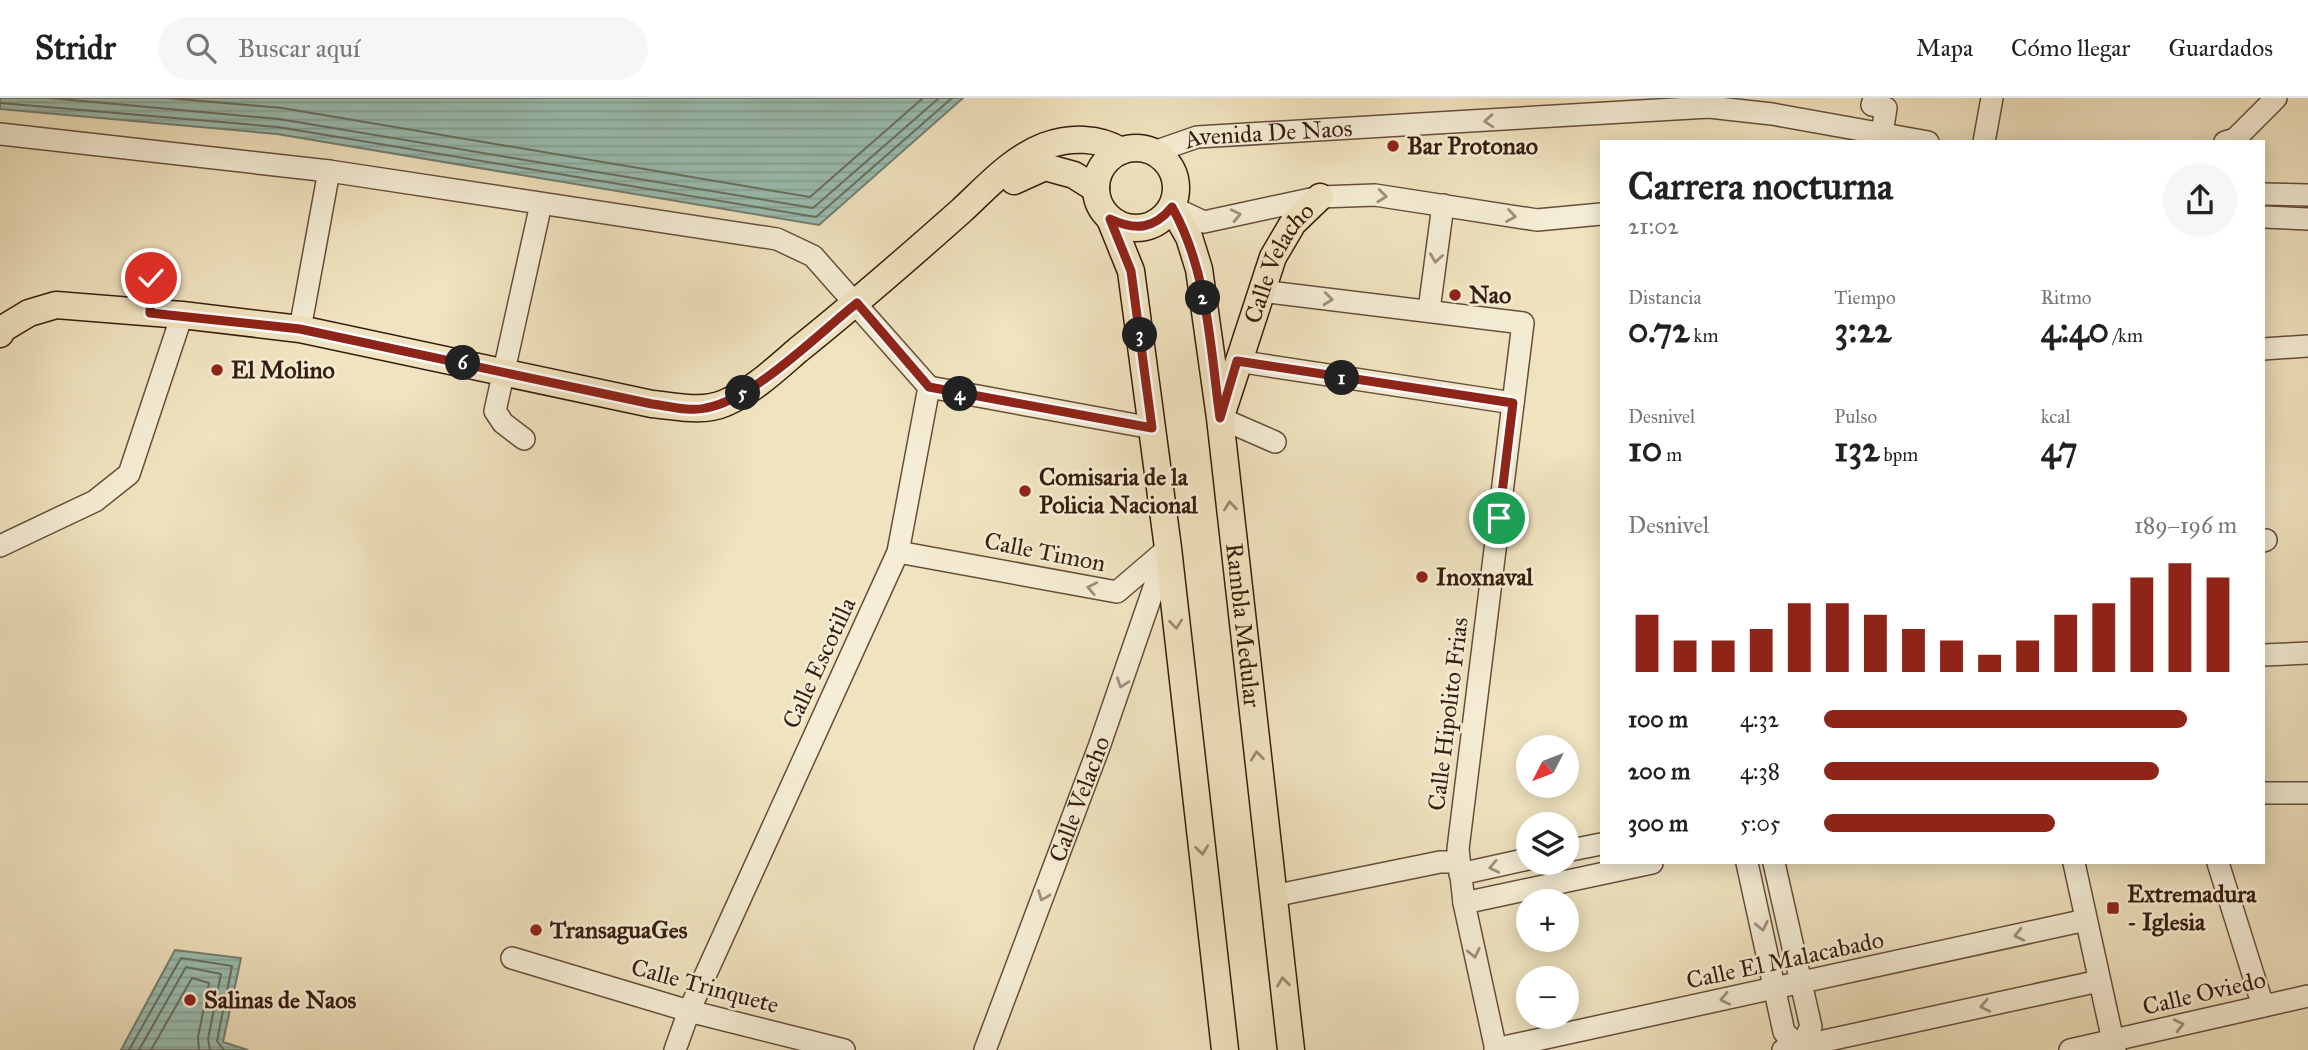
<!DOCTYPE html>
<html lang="es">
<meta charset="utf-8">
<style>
body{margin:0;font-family:"IM FELL Great Primer",serif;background:#f6f6f6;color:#222;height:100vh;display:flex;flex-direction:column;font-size:26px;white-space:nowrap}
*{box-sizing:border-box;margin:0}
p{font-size:23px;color:#767676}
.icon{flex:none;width:38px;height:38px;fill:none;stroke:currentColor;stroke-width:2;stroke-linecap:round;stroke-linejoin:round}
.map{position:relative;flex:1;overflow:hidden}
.panel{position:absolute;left:1600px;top:42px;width:665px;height:724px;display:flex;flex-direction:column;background:#fff;border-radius:0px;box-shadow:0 4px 18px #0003}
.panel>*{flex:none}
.needle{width:46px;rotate:228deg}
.tools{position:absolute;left:1516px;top:637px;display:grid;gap:14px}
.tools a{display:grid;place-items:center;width:63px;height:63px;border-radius:50%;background:#fff;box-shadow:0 4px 18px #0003;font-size:35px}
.pin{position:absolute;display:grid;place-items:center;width:60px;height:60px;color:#fff;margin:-30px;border:4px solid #fff;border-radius:50%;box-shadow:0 2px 7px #0007}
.km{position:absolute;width:35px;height:35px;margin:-18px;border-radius:50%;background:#222;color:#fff;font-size:19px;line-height:35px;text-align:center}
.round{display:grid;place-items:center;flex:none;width:74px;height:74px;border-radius:37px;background:#f6f6f6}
.overview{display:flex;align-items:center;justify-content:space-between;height:119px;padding:0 28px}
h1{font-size:38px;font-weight:800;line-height:52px}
.figures{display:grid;grid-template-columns:repeat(3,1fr);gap:10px;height:119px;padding:7px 28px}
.figures div{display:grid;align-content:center}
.figures b{font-size:35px;font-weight:800}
.figures small{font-size:19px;font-weight:400}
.figures p{font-size:19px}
.chart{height:196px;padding:14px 28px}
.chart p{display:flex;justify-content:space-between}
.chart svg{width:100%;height:126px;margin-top:7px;stroke:#8f2418;stroke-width:6}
ul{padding:0 28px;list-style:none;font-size:23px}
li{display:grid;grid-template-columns:112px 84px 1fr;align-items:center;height:52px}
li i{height:18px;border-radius:9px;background:#8f2418}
header{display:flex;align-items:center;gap:42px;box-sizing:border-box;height:98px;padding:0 35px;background:#fff;border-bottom:2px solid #e0e0e0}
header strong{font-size:33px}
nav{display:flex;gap:38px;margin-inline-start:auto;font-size:24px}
.search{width:490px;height:63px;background:#f6f6f6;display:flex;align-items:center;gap:18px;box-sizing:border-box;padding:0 24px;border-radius:38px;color:#767676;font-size:26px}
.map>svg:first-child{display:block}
.water{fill:url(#water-rules);stroke:#737e71;stroke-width:2}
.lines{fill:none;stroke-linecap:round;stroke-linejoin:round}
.shore{stroke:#696e60;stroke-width:2}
.minor-casing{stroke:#664e3b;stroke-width:24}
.major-casing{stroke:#381d0f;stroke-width:29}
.minor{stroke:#f5edd5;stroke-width:21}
.major{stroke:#f0e3bf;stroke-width:26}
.oneway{stroke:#a08f7c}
.oneway2{stroke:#9d8a70}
.route-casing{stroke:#fff;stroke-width:14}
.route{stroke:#8f2418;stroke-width:9}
.poi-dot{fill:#8f2418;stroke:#f5edd5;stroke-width:2.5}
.labels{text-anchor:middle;stroke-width:5;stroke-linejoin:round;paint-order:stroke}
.street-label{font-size:24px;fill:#381d0f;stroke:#f5edd5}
.poi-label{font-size:24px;font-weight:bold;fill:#381d0f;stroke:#f5edd5;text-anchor:start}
</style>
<header>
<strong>Stridr</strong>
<div class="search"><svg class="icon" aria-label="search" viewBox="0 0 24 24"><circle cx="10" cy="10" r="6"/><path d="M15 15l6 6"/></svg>Buscar aquí</div>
<nav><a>Mapa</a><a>Cómo llegar</a><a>Guardados</a></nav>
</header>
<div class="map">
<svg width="2308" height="952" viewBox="0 0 2308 952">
<defs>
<pattern id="water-rules" width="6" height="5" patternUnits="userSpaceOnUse" patternTransform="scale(1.75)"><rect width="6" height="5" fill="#9abeb2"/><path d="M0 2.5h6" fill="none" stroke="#85a398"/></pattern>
</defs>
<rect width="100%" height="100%" fill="#f0e3bf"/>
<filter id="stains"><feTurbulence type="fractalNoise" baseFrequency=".00286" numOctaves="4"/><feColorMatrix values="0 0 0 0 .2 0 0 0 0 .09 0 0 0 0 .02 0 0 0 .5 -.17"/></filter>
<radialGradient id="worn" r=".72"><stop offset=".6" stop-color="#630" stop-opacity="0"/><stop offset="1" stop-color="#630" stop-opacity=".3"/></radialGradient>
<!-- water -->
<g class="water">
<path d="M0,0h963l-144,127 -542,-91 -277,-25z"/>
<path d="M175,852l66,8 -18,84 25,8h-127z"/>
</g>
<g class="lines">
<!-- shore -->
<g class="shore">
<path d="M50,0l229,21 534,89 126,-110"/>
<path d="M167,0l115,10 528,89 113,-99"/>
<path d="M0,5l278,24 538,90 136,-119"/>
<path d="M129,952l52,-92 51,8 -15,75 7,9"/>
<path d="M139,952l47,-83 35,7 -13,65 2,11"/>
<path d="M151,952l41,-72 17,5 -11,54 1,13"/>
</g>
<!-- minor casing -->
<g class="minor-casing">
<g id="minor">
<path d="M1873,4l-1,3 14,3 -4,25"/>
<path d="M0,36l329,37 448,68 36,17 116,131 -31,165 -209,459 -14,39"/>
<path d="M1984,44l8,-44"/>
<path d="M2225,44l10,-3 41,-41"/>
<path id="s1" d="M1154,54l43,-15 512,-30 63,7 156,28"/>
<path d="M2263,96l45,1"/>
<path d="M1172,109l32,15 116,-25 55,-2 162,25 64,-6"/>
<path d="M2263,119l45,2"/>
<path d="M1261,193l262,32 -65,526 6,54 32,147"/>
<path d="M1429,212l14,-105"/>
<path d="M150,215l1,-35"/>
<path d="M300,231l29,-158"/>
<path d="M2263,251l45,-3"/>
<path d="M1237,263l276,42"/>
<path d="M929,289l223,41"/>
<path d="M1220,320l55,24"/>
<path d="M524,341l-21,-16 -8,-12 46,-207"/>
<path d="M2263,443l3,-1"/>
<path d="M0,448l95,-45 34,-27 53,-159"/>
<path d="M898,454l219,40 49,-42"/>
<path d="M2263,557l45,-2"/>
<path d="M2263,695h45"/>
<path d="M1566,753l35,-7"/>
<path d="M1747,765l37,169 18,18"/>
<path d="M1774,765l37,164 -10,19"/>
<path d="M2074,765l41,187"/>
<path d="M2218,765l45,143"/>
<path d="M1460,776l68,-15"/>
<path d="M1273,798l167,-34h18"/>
<path d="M1464,805l188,-40"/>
<path d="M512,860l177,53 155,39"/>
<path d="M1495,951l591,-129"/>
<path id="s2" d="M985,952l114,-303 68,-197"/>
<path d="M1783,952l316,-69"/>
<path d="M2070,952l238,-54"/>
</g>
</g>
<!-- major casing -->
<g class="major-casing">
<g id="major">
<circle cx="1136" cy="90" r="40"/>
<path d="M1014,83l31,-14 29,8 22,14"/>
<path id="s3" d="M1172,109l17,30 10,32 21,149 71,632"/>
<path d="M1110,121l21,52 37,277 57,502"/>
<path d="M0,236l4,-6 25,-15 27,-8 126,10 118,14 352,75c24,2 50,9 73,-1 28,-12 51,-34 73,-53 56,-45 109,-91 163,-139 25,-23 50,-52 84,-65 25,-9 54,-9 76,5"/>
<path id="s4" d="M1223,312l50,-153 20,-34 27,-26"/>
</g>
</g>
<!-- minor -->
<use href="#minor" class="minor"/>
<!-- major -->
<use href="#major" class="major"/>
</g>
<!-- one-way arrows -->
<defs><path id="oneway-chevron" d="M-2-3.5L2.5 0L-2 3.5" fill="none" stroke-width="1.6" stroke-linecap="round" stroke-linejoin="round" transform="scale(1.75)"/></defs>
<g class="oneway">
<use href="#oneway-chevron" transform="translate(1489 23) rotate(176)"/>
<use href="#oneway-chevron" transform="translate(1382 98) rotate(6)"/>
<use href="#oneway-chevron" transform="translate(1236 117) rotate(-13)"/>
<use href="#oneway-chevron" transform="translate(1511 118) rotate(9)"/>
<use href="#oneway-chevron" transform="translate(1436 160) rotate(98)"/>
<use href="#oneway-chevron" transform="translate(1328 201) rotate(6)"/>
<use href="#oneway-chevron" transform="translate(1092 490) rotate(-169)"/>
<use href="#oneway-chevron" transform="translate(1122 585) rotate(109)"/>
<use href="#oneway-chevron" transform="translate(1494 769) rotate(168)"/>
<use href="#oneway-chevron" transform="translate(1043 798) rotate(111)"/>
<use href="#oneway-chevron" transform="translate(1762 828) rotate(78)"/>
<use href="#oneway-chevron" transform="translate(2019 837) rotate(167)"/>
<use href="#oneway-chevron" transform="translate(1474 855) rotate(78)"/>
<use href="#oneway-chevron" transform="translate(1725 901) rotate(168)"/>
<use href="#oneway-chevron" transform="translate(1985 908) rotate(168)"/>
<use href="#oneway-chevron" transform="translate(2179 927) rotate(-13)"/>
</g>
<g class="oneway2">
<use href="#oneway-chevron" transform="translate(1230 408) rotate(-96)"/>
<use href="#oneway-chevron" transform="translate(1176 526) rotate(84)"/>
<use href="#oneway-chevron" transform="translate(1257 658) rotate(-96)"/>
<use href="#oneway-chevron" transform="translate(1202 752) rotate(83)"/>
<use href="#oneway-chevron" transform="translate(1283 884) rotate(-97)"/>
</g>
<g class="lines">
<!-- route casing -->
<g class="route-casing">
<path id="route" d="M151,180l-1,35 150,16 352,75c16,2 38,8 54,4 48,-9 112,-74 151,-105l72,84 223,41 -21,-157 -21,-52c26,12 44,10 62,-12 36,64 38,139 48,211l17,-57 276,42 -14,115"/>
</g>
<!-- route -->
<use href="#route" class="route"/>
</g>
<!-- markers -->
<g class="poi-dot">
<circle cx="1393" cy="48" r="7"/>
<circle cx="1455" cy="197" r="7"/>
<circle cx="217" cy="272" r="7"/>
<circle cx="1025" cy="393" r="7"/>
<circle cx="1422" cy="479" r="7"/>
<rect x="2106" y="803" width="14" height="14" rx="3.5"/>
<circle cx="536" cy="832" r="7"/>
<circle cx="190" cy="902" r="7"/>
</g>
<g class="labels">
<!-- street labels -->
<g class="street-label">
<text dy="8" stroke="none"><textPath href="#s1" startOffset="117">Avenida De Naos</textPath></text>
<text dy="8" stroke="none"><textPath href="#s4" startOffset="158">Calle Velacho</textPath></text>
<text transform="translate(1045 454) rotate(11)" y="8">Calle Timon</text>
<text dy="8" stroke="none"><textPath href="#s3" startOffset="427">Rambla Medular</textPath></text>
<text transform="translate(819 565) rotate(-65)" y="8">Calle Escotilla</text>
<text transform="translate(1448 616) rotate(-83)" y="8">Calle Hipolito Frias</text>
<text dy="8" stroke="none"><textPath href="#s2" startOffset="268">Calle Velacho</textPath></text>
<text transform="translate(1785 862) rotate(-12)" y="8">Calle El Malacabado</text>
<text transform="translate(705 888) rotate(15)" y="8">Calle Trinquete</text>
<text transform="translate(2204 895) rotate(-13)" y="8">Calle Oviedo</text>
</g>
<!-- poi labels -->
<g class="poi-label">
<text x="1407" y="56">Bar Protonao</text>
<text x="1469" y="205">Nao</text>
<text x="231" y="280">El Molino</text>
<text x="1039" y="387">Comisaria de la<tspan x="1039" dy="28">Policia Nacional</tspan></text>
<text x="1436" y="487">Inoxnaval</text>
<text x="2127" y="804">Extremadura<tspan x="2127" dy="28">- Iglesia</tspan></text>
<text x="550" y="840">TransaguaGes</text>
<text x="204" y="910">Salinas de Naos</text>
</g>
</g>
<rect width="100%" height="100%" filter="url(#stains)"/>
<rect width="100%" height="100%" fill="url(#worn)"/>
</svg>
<div class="tools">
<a><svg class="needle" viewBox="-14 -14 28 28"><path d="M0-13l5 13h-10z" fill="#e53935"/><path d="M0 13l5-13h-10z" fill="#767676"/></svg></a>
<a><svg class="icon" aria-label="layers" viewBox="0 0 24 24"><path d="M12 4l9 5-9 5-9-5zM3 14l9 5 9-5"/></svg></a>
<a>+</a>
<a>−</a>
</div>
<div class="pin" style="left:1499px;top:420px;background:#1e9e55"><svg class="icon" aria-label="arrive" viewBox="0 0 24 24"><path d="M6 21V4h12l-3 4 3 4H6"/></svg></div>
<div class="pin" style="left:151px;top:180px;background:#d93025"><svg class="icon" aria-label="check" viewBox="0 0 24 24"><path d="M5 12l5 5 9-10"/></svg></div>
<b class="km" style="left:1342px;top:280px">1</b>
<b class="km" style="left:1203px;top:200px">2</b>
<b class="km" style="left:1140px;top:237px">3</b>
<b class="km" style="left:960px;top:296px">4</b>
<b class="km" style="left:743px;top:295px">5</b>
<b class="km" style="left:463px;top:265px">6</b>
<section class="panel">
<div class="overview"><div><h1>Carrera nocturna</h1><p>21:02</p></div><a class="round"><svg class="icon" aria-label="share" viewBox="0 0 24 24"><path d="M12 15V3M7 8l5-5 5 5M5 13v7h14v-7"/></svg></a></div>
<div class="figures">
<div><p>Distancia</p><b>0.72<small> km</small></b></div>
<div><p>Tiempo</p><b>3:22</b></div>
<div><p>Ritmo</p><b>4:40<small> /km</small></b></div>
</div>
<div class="figures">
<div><p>Desnivel</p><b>10<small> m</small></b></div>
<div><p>Pulso</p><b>132<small> bpm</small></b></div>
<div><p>kcal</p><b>47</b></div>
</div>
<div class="chart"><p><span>Desnivel</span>189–196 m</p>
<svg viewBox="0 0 160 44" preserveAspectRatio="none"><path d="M5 44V24M15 44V33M25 44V33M35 44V29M45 44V20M55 44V20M65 44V24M75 44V29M85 44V33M95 44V38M105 44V33M115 44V24M125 44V20M135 44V11M145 44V6M155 44V11"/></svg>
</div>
<ul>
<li><b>100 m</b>4:32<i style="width:88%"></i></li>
<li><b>200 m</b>4:38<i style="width:81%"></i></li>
<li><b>300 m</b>5:05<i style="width:56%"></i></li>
</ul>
</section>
</div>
